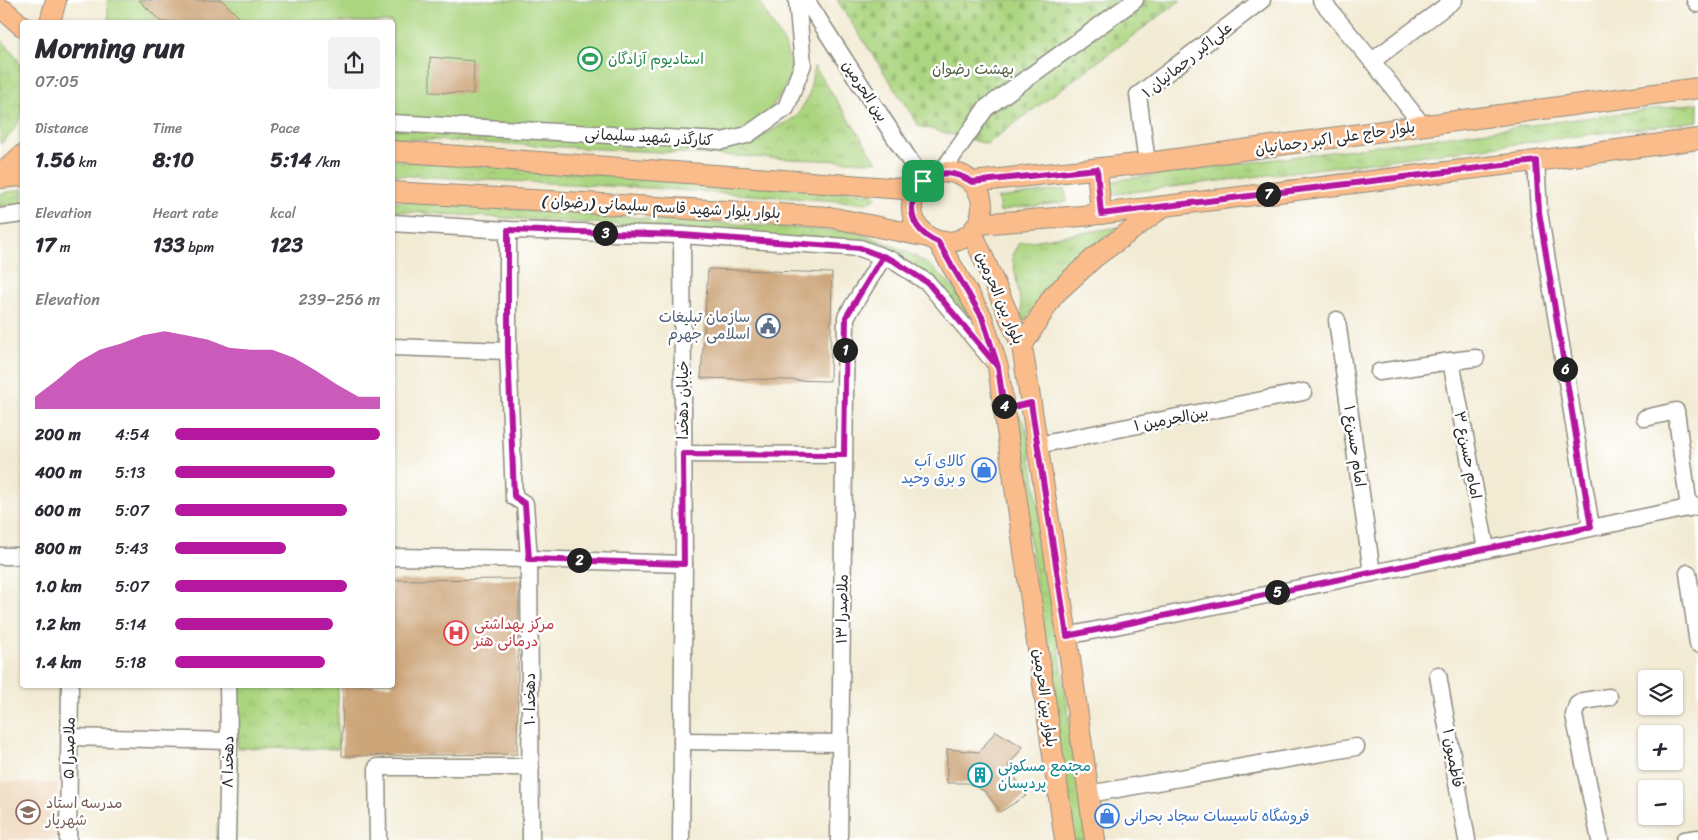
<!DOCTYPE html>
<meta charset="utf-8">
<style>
body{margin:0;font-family:Sriracha,"Playpen Sans Arabic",sans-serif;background:#f2f2f3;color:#2b2b33;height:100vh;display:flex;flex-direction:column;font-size:19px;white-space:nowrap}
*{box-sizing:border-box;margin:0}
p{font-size:16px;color:#7c7c81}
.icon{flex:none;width:28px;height:28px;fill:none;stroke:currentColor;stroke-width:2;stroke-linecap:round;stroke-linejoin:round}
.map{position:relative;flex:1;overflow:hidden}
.details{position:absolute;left:20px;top:20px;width:375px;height:668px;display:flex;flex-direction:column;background:#fff;border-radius:5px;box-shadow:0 1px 4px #0004}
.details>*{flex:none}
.fabs{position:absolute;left:1638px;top:670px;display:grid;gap:10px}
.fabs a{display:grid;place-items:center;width:45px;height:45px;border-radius:5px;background:#fff;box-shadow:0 1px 4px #0004;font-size:25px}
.pin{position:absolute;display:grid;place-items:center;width:42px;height:42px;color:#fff;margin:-21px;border-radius:10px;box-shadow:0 2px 8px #0006}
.km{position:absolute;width:25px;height:25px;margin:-12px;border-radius:50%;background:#222;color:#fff;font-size:14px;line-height:25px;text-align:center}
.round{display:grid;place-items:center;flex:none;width:52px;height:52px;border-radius:5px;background:#f2f2f3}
.headline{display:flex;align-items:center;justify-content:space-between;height:85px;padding:0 15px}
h1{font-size:28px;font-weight:700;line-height:38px}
.stats{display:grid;grid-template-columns:repeat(3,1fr);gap:8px;height:85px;padding:5px 15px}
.stats div{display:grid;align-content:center}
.stats b{font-size:21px;font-weight:700}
.stats small{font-size:14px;font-weight:400}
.stats p{font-size:14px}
.chart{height:140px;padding:10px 15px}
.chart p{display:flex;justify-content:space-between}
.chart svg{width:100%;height:90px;margin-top:5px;fill:#b5179e;opacity:.7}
ul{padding:0 15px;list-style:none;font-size:16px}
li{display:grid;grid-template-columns:80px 60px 1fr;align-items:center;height:38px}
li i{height:12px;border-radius:6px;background:#b5179e}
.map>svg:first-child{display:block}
.built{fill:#eed7bb}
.grass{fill:url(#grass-tufts);stroke:#6c8056}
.cemetery{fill:url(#cemetery-stones);stroke:#6c8056}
.park{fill:url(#park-crowns);stroke:#6c8056}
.pitch{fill:#acd580;stroke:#6c8056}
.building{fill:#cca579}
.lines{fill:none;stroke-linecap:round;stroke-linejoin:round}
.minor-casing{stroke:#8e8b80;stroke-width:19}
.major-casing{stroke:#8e8b80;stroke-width:22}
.minor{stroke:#fff;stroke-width:16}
.major{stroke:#fabc8b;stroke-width:20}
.route-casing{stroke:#fff;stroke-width:10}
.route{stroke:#b5179e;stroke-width:6}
.labels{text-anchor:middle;stroke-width:5;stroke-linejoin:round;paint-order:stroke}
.leisure-label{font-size:15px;fill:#27864d;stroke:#fff;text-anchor:start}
.street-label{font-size:15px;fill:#2b2b2b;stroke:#fff}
.park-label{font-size:15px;fill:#525e44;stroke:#fff}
.service-label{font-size:15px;fill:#4e5e75;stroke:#fff;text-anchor:end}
.shop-label{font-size:15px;fill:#366cbe;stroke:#fff;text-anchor:end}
.health-label{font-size:15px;fill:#be3a42;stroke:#fff;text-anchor:start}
.culture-label{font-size:15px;fill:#0d838f;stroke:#fff;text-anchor:start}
.education-label{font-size:15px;fill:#785e54;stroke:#fff;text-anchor:start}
</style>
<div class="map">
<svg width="1698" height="840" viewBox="0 0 1698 840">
<defs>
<pattern id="grass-tufts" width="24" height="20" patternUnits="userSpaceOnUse" patternTransform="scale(1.25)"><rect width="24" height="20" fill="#acd580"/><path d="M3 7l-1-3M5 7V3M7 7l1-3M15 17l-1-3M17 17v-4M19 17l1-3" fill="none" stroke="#94b76f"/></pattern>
<pattern id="cemetery-stones" width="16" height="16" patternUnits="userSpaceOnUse" patternTransform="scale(1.25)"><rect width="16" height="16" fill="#acd580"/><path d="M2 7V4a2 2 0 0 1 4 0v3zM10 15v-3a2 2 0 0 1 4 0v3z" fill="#94b76f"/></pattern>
<pattern id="park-crowns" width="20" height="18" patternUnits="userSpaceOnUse" patternTransform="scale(1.25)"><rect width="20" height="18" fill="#acd580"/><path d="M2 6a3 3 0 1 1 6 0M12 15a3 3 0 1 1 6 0" fill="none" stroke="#94b76f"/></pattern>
</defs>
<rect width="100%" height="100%" fill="#fff"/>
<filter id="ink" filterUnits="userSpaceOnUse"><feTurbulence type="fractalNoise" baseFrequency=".02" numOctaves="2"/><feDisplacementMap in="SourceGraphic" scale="10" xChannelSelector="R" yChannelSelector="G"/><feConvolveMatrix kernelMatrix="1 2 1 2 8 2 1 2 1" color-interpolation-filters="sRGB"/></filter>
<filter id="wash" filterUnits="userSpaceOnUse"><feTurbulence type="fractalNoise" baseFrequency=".0096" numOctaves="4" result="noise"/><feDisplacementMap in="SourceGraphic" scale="20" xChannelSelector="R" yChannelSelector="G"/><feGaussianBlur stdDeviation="1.12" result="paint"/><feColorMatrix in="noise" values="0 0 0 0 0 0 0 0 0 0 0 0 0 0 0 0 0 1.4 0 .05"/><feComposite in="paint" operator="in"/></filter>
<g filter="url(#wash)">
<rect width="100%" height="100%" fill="#f2ebd4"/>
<!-- built -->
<path class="built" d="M0,782l57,1 -1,57h-56z"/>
<!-- grass -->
<g class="grass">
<path d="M1698,103v18l-590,74 3,-14z"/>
<path d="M1065,189l2,13 -54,6 -13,4 -2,-14z"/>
<path d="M1119,227l-37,27 -35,33 -23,35 -12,-67 7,-12z"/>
<path d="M1019,415l8,14 60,411h-14l-59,-410z"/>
</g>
<!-- cemetery -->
<path class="cemetery" d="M837,0h344l-194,144 -68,-18z"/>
<!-- park -->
<g class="park">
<path d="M0,39c5,5 12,11 16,18 9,14 10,51 2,66 -4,7 -11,16 -18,21z"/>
<path d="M814,66l63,96 -86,-3 -398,-21 -1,-9 340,18 20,-6 44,-24 13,-21z"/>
<path d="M392,160l483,33 1,5 -9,5 -219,-15 -255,-13z"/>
<path d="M22,189v14l-22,4v-13z"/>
<path d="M392,201l462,31c31,10 65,21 89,45 15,15 27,34 39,52l-27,-27 -24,-22 -39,-26 -190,-24 -309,-19z"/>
<path d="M239,685h99v64l-101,-1z"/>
</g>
<!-- pitch -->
<path class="pitch" d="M107,0h651l27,45 7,27c-13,25 -21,43 -47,58 -7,4 -16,5 -23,6l-329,-16 -1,-98h-283z"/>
<g id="blocks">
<!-- building -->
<g class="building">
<path d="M139,0h83l22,22h-83z"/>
<path d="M430,57l44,4 -1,33 -43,-2z"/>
<path d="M708,269l124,4 -2,108 -129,-3z"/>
<path d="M519,579l-2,175 -175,2 1,-71h49v-105z"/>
<path d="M996,731l27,16 -15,19 18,30 -26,16 -14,-20 -18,-9h-21v-34l32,3z"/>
</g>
</g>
</g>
<g filter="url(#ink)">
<use href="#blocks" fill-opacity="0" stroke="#8e8b80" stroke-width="1"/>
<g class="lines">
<!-- minor casing -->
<g class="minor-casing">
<g id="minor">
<path d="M806,0l117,181"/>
<path d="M1321,0l51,61 51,65"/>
<path d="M1695,0l3,4"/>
<path d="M1372,61l82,-61"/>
<path d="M392,123l330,18 25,-6 39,-27 17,-44 -6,-64"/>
<path d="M1536,161l3,51 52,315"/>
<path d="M1147,163l-9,-68 124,-95"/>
<path d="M941,173l45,-65 149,-108"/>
<path d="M0,217l22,-3"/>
<path d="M392,223l116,7 174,5 178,13 34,13 34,22 66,79"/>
<path d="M508,230v121l6,146 11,7 4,55 2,281"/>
<path d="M1337,320l35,253"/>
<path d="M392,347l116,4"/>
<path d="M1451,361l25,-3"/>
<path d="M1379,372l72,-11 35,188"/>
<path d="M1645,418l31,-7 13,97"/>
<path d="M1038,445l265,-53"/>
<path d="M683,454l161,1"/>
<path d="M0,556h22"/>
<path d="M392,557l137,2 155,5"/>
<path d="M1688,573l10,71"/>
<path d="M1067,636l631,-130"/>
<path d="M1438,675l29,165"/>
<path d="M70,737l159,4"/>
<path d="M682,741l158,2"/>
<path d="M1089,794l267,-47"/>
<path d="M68,840l2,-155"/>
<path d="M227,840l2,-99 -1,-56"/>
<path d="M378,840l-1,-73h154"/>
<path d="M681,840l3,-276 -2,-329"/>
<path d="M839,840l7,-523 37,-60"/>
<path d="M1600,840l-26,-125 3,-10 6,-4 26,-4"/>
<path d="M1684,840l14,-2"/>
</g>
</g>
<!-- major casing -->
<g class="major-casing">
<g id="major">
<path d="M0,9l5,2 17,15"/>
<path d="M50,22l6,-22"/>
<path d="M392,151l524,39"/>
<path d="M1097,169l4,45"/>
<path d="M0,172l8,-4 14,-13"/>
<circle cx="947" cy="207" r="35"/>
<path d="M0,178l22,-2"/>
<path d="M972,182l175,-19 551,-75"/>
<path d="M392,192l437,25 99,20"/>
<path d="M978,224l104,-8 454,-55 162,-22"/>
<path d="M972,232l50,114 45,290 28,204"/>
<path d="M938,242l44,75 16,50 67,473"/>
<path d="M1022,346l31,-50 42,-39 68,-50"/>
</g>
</g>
<!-- minor -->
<use href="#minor" class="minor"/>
<!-- major -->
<use href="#major" class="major"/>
</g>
</g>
<g class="lines" filter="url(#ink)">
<!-- route casing -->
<g class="route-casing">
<path id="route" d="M923,181c-19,24 -13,49 15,61l44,75 16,50 -70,-84 -34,-22 -11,-5 -37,61 -2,138 -161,-1 1,110 -155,-5 -4,-55 -11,-8 -6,-145v-121l174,5 178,13 34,13 34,22 70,84 6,42 27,-6 36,233 524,-109 -52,-315 -3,-51 -435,53 -4,-45 -125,13c-17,-11 -32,-12 -49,-1"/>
</g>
<!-- route -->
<use href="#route" class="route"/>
</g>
<!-- icons -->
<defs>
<g id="stadium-ring" transform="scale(1.25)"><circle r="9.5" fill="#fff" stroke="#2e9e5b" stroke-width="1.5"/><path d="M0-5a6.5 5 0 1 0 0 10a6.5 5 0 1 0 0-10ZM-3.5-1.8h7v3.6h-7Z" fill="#2e9e5b"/></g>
<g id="civic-ring" transform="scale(1.25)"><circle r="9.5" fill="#fff" stroke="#5c6f8a" stroke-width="1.5"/><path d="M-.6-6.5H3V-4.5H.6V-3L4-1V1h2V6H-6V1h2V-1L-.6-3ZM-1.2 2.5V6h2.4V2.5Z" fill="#5c6f8a"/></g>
<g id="shop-ring" transform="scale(1.25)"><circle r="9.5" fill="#fff" stroke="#3f7fe0" stroke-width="1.5"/><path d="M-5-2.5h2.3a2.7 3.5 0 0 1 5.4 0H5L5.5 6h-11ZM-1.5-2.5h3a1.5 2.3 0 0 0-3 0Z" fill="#3f7fe0"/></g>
<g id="hospital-ring" transform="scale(1.25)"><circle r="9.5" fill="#fff" stroke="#e0444e" stroke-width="1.5"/><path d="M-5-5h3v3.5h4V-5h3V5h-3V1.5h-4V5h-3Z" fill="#e0444e"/></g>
<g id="building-ring" transform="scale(1.25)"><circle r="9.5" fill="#fff" stroke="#0f9aa8" stroke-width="1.5"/><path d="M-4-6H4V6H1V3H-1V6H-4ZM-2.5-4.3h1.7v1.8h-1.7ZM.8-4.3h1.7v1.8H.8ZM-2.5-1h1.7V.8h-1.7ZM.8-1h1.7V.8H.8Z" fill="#0f9aa8"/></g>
<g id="school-ring" transform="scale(1.25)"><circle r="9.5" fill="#fff" stroke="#8d6e63" stroke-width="1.5"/><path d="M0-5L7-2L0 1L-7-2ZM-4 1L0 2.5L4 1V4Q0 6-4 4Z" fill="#8d6e63"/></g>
</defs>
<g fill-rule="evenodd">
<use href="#stadium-ring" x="590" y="59"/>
<use href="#civic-ring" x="768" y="326"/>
<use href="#shop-ring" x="984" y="470"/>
<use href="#hospital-ring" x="456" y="633"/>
<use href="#building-ring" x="980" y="775"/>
<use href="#school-ring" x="28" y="812"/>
<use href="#shop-ring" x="1107" y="816"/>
</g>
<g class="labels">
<!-- leisure labels -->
<g class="leisure-label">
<text x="608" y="64">استادیوم آزادگان</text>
</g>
<!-- street labels -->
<g class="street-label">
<text transform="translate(1187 60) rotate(-39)" y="5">علی‌اکبر رحمانیان ۱</text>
<text transform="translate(865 91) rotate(57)" y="5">بین الحرمین</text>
<text transform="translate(649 137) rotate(3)" y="5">کنارگذر شهید سلیمانی</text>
<text transform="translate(1335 138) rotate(-8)" y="5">بلوار حاج علی اکبر رحمانیان</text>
<text transform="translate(661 207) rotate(3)" y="5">بلوار بلوار شهید قاسم سلیمانی (رضوان )</text>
<text transform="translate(1000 298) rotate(67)" y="5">بلوار بین الحرمین</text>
<text transform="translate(683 400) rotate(-90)" y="5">خیابان دهخدا</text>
<text transform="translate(1171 419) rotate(-11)" y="5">بین‌الحرمین ۱</text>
<text transform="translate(1355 446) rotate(82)" y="5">امام حسن‌ع ۱</text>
<text transform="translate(1468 455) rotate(79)" y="5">امام حسن‌ع ۳</text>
<text transform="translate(842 609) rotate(-89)" y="5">ملاصدرا ۱۳</text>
<text transform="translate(1045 698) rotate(82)" y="5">بلوار بین الحرمین</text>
<text transform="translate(530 699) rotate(-90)" y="5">دهخدا ۱۰</text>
<text transform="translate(69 748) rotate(-89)" y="5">ملاصدرا ۵</text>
<text transform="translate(1453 758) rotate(80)" y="5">فاطمیون ۱</text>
<text transform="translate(228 762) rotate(-89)" y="5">دهخدا ۸</text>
</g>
<!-- park labels -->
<g class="park-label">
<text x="973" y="74">بهشت رضوان</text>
</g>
<!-- service labels -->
<g class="service-label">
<text x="750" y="322">سازمان تبلیغات<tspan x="750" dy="17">اسلامی جهرم</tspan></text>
</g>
<!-- shop labels -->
<g class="shop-label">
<text x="966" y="466">کالای آب<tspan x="966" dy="17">و برق وحید</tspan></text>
<text x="1124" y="821" text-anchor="start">فروشگاه تاسیسات سجاد بحرانی</text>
</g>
<!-- health labels -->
<g class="health-label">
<text x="474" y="629">مرکز بهداشتی<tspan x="474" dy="17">درمانی هنر</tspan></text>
</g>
<!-- culture labels -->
<g class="culture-label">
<text x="998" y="771">مجتمع مسکونی<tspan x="998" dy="17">پردیسان</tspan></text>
</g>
<!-- education labels -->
<g class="education-label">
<text x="46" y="808">مدرسه استاد<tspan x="46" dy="17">شهریار</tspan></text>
</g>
</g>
</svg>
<div class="fabs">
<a><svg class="icon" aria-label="layers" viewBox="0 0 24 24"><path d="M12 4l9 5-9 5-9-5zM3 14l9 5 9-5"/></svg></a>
<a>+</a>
<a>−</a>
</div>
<div class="pin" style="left:923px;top:181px;background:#1e9e55"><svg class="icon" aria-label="arrive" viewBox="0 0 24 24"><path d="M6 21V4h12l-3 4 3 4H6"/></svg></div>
<b class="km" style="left:845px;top:350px">1</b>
<b class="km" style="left:579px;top:560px">2</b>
<b class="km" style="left:605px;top:233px">3</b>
<b class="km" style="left:1004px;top:406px">4</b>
<b class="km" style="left:1277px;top:592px">5</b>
<b class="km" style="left:1565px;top:369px">6</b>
<b class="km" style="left:1268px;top:194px">7</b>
<section class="details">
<div class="headline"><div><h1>Morning run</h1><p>07:05</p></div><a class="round"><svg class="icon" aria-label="share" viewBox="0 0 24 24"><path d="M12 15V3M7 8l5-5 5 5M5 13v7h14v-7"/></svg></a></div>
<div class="stats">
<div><p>Distance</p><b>1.56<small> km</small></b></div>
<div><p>Time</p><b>8:10</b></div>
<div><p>Pace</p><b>5:14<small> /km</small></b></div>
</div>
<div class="stats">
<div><p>Elevation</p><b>17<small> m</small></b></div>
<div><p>Heart rate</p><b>133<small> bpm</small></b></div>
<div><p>kcal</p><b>123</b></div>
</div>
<div class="chart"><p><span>Elevation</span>239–256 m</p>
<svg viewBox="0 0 160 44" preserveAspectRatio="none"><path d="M0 44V38L10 30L20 21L30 15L40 12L50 8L60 6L70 8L80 10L90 14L100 15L110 15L120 19L130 25L140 32L150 38L160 38V44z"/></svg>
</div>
<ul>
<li><b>200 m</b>4:54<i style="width:100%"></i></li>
<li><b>400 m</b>5:13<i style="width:78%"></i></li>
<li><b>600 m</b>5:07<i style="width:84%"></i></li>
<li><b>800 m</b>5:43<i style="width:54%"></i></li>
<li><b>1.0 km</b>5:07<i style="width:84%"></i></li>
<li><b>1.2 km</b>5:14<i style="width:77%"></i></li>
<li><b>1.4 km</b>5:18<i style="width:73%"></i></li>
</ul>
</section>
</div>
